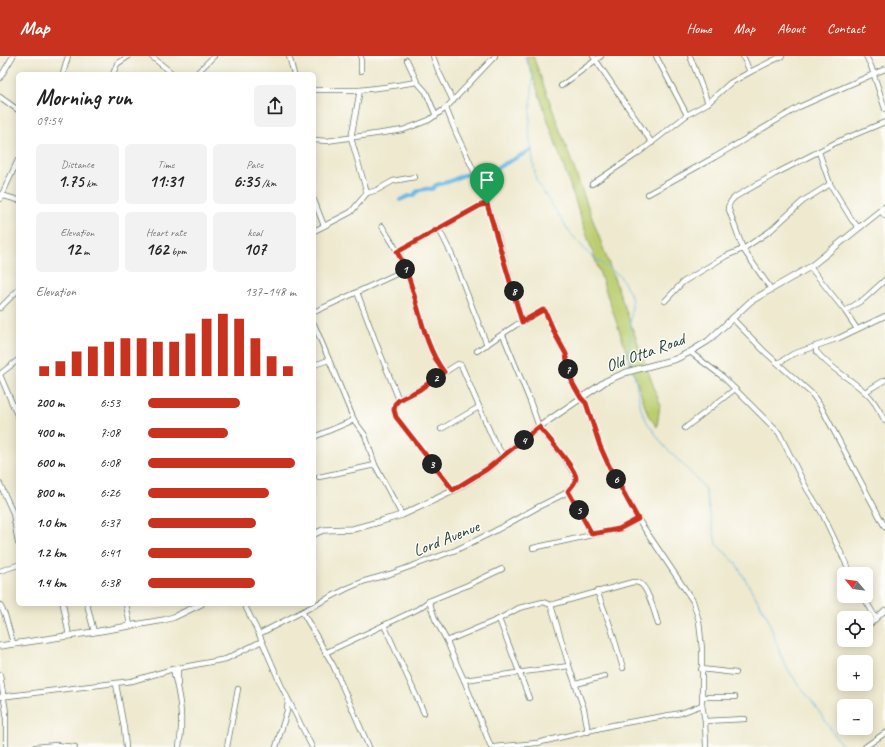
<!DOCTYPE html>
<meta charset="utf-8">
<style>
body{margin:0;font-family:Caveat,sans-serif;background:#f2f2f2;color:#222;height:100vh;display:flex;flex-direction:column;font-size:15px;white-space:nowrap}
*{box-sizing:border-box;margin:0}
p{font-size:13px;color:#767676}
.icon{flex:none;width:22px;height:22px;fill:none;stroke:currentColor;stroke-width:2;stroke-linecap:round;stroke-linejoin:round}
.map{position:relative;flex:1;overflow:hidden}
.side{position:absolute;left:16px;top:16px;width:300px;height:534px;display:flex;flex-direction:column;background:#fff;border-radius:6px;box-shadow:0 2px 10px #0003}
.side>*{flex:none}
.needle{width:26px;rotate:299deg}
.fabs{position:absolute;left:837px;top:511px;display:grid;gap:8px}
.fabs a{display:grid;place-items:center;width:36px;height:36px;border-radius:6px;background:#fff;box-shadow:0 2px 10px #0003;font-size:20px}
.pin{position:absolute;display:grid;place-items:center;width:34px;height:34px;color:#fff;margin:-41px -17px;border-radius:50% 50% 50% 0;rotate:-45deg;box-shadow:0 0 4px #0007}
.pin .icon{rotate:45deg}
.km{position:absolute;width:20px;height:20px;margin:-10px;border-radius:50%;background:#222;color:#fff;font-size:11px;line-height:20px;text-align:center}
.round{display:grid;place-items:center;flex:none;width:42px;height:42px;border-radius:6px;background:#f2f2f2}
.head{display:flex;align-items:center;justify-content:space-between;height:68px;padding:0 20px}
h1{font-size:22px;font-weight:600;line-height:30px}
.figures{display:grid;grid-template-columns:repeat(3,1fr);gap:6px;height:68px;padding:4px 20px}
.figures div{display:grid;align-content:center;border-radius:6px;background:#f2f2f2;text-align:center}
.figures b{font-size:17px;font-weight:600}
.figures small{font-size:11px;font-weight:400}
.figures p{font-size:11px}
.chart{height:112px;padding:8px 20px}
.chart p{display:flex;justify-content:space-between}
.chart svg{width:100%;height:72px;margin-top:4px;stroke:#c8321e;stroke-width:6}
ul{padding:0 20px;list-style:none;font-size:13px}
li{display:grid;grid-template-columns:64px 48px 1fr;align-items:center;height:30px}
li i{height:10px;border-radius:5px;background:#c8321e}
header{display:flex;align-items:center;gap:24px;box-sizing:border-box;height:56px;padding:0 20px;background:#c8321e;color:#fff}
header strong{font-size:19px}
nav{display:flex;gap:22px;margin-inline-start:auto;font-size:14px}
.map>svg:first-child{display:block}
.green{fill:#bccd70;stroke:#6e8552}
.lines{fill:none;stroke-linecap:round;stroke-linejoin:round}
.stream{stroke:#69b9e4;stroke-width:1}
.canal{stroke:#69b9e4;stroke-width:4}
.minor-casing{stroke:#67796a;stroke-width:6}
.tertiary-casing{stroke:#67796a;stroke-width:7}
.minor{stroke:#fff;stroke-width:4.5}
.tertiary{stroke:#fff;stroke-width:5.5}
.route-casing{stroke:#fff;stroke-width:8}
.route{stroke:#c8321e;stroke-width:5}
.labels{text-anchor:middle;stroke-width:3;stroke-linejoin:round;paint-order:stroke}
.street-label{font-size:17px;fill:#1f3d34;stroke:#fdfcf7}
</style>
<header>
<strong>Map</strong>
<nav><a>Home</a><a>Map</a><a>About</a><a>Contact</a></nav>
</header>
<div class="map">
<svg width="885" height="691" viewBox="0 0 885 691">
<rect width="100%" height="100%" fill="#fdfcf7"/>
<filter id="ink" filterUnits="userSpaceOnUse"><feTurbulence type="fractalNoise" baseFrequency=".025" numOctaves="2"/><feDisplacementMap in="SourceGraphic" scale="8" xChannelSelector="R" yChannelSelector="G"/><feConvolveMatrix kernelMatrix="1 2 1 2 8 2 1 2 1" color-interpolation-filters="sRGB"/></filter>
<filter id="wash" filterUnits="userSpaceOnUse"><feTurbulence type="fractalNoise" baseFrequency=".012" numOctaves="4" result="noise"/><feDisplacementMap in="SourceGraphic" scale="16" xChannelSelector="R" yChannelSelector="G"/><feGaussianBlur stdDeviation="0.9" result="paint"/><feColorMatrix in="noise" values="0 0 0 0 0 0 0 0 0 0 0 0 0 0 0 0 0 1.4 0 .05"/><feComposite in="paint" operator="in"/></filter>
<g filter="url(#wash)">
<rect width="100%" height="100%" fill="#eee9cf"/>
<!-- green -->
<path class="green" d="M526,0h7l127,348 -3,23 -9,-12z"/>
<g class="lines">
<!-- stream -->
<g class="stream">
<path d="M524,0l9,18 -4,59 7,47 34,53 20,22 30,21 10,17 2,9 -3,53 3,12"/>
<path d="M634,316l7,37 6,13 17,24 31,31 10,12 11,55 19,18 33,56 12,36 8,16 28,37 25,37 3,3"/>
</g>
<!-- canal -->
<path class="canal" d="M400,144l9,-4h4c4,-7 11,-8 19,-7l4,-4 15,-4 10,-5 14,-4 18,-2 38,-20"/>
</g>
</g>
<g filter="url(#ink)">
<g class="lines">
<!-- minor casing -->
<g class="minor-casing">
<g id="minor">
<path d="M151,0l22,18"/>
<path d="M289,0l5,18"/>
<path d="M433,0l5,14 15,31"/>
<path d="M593,0l59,87"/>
<path d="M656,0l31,59"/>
<path d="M690,0l18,47"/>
<path d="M743,0l7,16"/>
<path d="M866,0l5,10 14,43"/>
<path d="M407,4l10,22 9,10 10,24"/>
<path d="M361,15v-15"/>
<path d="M63,18l5,-18"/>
<path d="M113,18l4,-10 12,-8"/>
<path d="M196,18l18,-18"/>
<path d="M0,22l13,-22"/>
<path d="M561,30l40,-30"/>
<path d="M314,34h46l25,-3 32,-5"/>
<path d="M360,34l-9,48 16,55"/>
<path d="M0,41l18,13"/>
<path d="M446,52l10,25 26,55 15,46 25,88"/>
<path d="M314,84l13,1 76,-11 26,-10 17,-12 49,-52"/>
<path d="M819,96l11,32 22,36 7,8"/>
<path d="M592,128l45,-30 50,-39 21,-12 22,-20 20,-11 32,-16"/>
<path d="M648,138l67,-37 84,-50 86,-38"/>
<path d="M1,139l17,5"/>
<path d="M0,143l18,-39"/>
<path d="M314,144l10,26 -10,5"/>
<path d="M881,155l4,5"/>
<path d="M324,170l27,-14 16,-19 10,-3 16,-9 22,-4"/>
<path d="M382,170c7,12 15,23 20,35 16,35 18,80 42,111"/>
<path d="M439,173l13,26 35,90"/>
<path d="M397,196l84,-47 6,-1"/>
<path d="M810,211l35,44 12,18"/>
<path d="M771,233l-28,-40 -15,-42 3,-6 4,-4 40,-23 62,-32 48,-20"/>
<path d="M357,236l23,61 19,47"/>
<path d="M665,245l18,-19 43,-26 17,-7 27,-18 33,-30 27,-17"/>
<path d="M0,252l18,-18"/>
<path d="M845,255l19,-12 21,-19"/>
<path d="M314,256l91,-42"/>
<path d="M732,262l33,34 46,41 9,12 65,122"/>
<path d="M314,268l40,96 11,15 10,30 27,50"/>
<path d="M816,290v5c14,18 34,27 50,42 8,7 14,18 19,28"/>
<path d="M477,295l39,-26 27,-15 2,1 10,23 11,20 3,19 4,11 8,14 5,5 14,43 9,20 29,53 55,82 6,20 3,28v56l3,16 1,26"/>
<path d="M690,296l33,25 56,56 28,56 15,24 29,61"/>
<path d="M778,307l15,-9 46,-16 46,-22"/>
<path d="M314,309l15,-5"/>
<path d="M0,318l18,-14"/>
<path d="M0,319l18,42"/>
<path d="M865,336l20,-12"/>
<path d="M685,372l50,-39"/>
<path d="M441,373l38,-22"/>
<path d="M314,381l40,-17"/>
<path d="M319,421l56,-12"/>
<path d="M0,428l13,29 5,30"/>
<path d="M453,435l-57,-74c-1,-4 -3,-8 -1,-12 3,-8 17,-11 23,-15 14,-8 26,-18 40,-26l3,1 33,76 9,14"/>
<path d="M568,435l24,43"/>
<path d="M533,492l86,-19 19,-10"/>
<path d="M0,515l18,-6"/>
<path d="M597,535l14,37 12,40"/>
<path d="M863,540l13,22"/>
<path d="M429,545l6,18 12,22 6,15 11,24 27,67"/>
<path d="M63,548l6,32"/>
<path d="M87,548l7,28"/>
<path d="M126,548l4,21"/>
<path d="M244,548l15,30 22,51 31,62"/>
<path d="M0,549l5,10 8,28"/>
<path d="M551,549l18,61 15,43 4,23"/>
<path d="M303,557l30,52 36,82"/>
<path d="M499,563l30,79"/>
<path d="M384,569l40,88"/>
<path d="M866,572l19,-18"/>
<path d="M259,578l89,-46 17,-7 25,-7 66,-24 37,-18 47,-26 24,-12 11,-11 1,-7 -13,-20 -24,-29 -9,-26 -27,-66"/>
<path d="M447,585l52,-22 20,-11 24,-6 8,3 82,-23c3,0 7,1 9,3 6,5 14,31 16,39"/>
<path d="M325,597l93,-44 11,-8 39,-16 34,-16"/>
<path d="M178,612v16"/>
<path d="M173,613c7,29 11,48 6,78"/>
<path d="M701,613l35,4"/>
<path d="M0,619l6,37v35"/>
<path d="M464,624l105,-14"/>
<path d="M116,628l8,44 2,19"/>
<path d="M576,628l29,-8"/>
<path d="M0,641l132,-16 41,-12 53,-10 36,-18"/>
<path d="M703,641h32"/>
<path d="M705,665l40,-2"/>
<path d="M35,691l21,-2 19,2"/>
<path d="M227,691l11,-58"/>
<path d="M276,691l11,-36 1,-11"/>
<path d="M494,691l43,-4 76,-18 68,-12 21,-8"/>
<path d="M865,691l20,-14"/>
</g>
</g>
<!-- tertiary casing -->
<g class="tertiary-casing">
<g id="tertiary">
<path d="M314,478l9,-4 30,-1 22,-6 27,-8 51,-24 34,-22 52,-42 67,-46 21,-9 49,-13 14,-7 18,-11 43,-40 59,-34 75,-60"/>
<path d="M0,590l94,-14 70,-12 10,-3 27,-13"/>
</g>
</g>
<!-- minor -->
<use href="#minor" class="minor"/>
<!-- tertiary -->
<use href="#tertiary" class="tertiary"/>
</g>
</g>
<g class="lines" filter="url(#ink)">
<!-- route casing -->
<g class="route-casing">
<path id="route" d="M487,148l35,118 21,-12 2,1 10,23 11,20 3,19 4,11 8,14 5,5 14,43 9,20 29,53 -19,10 -27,5 -24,-43c3,-4 8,-8 8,-13 0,-9 -30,-43 -37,-51l-52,42 -34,21 -57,-73 -2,-7 1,-6 4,-4 20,-10 25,-18c-26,-35 -25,-83 -47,-120l84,-47z"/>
</g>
<!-- route -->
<use href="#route" class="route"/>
</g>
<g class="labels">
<!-- street labels -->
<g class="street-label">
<text transform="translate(645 296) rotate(-20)" y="6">Old Otta Road</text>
<text transform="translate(446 482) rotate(-22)" y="6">Lord Avenue</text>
</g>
</g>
</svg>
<div class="fabs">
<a><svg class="needle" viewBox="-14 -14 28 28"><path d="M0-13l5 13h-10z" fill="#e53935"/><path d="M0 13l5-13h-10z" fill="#767676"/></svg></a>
<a><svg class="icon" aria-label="locate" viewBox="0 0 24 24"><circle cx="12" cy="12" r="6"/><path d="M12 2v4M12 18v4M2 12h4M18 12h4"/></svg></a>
<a>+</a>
<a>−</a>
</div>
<div class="pin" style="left:487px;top:148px;background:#1e9e55"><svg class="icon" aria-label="arrive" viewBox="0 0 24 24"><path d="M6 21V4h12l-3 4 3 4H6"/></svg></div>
<b class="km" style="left:405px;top:213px">1</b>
<b class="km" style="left:436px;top:322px">2</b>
<b class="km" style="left:432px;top:408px">3</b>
<b class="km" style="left:524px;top:384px">4</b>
<b class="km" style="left:579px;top:454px">5</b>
<b class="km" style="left:616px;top:423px">6</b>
<b class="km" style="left:568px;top:313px">7</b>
<b class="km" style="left:514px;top:235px">8</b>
<section class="side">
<div class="head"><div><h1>Morning run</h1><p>09:54</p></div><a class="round"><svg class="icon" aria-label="share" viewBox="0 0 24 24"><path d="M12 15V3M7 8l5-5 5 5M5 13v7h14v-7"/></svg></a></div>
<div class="figures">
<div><p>Distance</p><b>1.75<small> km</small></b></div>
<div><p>Time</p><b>11:31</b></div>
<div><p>Pace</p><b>6:35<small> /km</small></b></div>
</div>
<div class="figures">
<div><p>Elevation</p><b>12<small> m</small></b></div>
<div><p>Heart rate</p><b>162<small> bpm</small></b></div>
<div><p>kcal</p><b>107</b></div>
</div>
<div class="chart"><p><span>Elevation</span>137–148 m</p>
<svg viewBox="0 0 160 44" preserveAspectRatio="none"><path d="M5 44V38M15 44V35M25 44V29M35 44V26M45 44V23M55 44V21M65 44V21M75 44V23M85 44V23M95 44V18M105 44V9M115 44V6M125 44V9M135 44V21M145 44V32M155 44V38"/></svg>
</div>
<ul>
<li><b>200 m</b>6:53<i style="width:62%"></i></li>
<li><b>400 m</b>7:08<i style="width:54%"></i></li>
<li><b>600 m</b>6:08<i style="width:99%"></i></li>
<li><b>800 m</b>6:26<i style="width:82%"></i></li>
<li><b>1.0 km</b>6:37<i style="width:73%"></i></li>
<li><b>1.2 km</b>6:41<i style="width:70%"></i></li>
<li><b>1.4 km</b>6:38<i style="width:72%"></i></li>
</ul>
</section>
</div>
